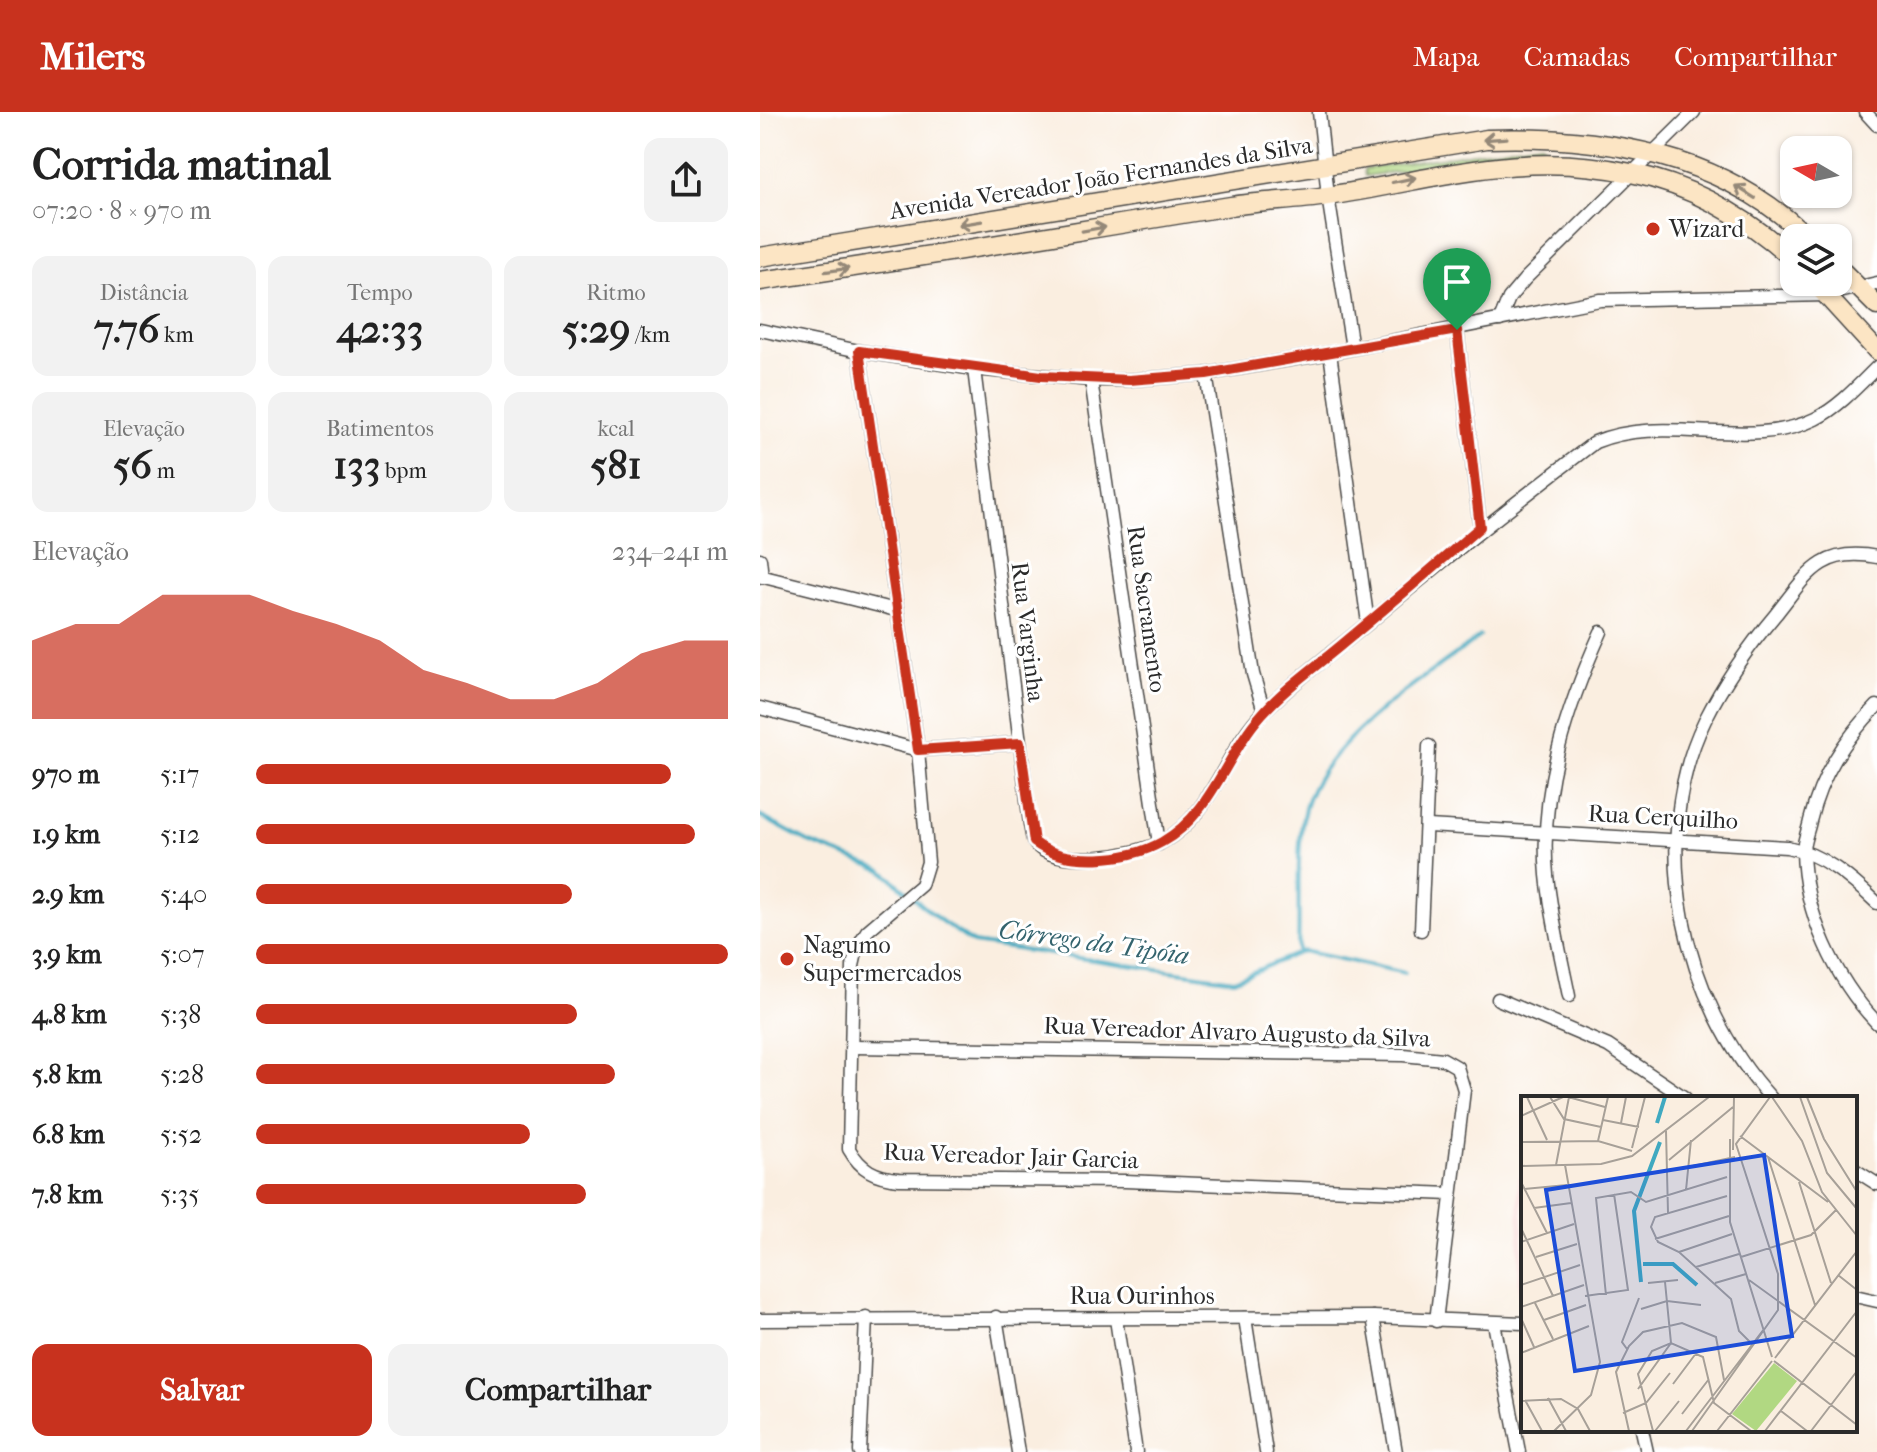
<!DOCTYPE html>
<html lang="pt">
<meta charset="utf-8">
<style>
body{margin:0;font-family:"IM FELL French Canon",serif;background:#f2f2f2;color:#222;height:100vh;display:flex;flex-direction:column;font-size:30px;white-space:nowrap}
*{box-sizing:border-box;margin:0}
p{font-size:26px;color:#767676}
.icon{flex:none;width:44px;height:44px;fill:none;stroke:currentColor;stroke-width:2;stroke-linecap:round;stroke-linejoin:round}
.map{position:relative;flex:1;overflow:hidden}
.details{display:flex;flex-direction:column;background:#fff;width:760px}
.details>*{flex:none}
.needle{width:52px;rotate:279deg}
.controls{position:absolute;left:1020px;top:24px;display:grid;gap:16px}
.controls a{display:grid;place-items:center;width:72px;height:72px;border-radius:16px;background:#fff;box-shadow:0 2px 6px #0004;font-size:40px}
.pin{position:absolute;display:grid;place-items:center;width:68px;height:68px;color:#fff;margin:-82px -34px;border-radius:50% 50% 50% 0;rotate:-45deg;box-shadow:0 0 8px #0007}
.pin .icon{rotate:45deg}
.round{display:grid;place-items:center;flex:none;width:84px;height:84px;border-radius:16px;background:#f2f2f2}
.headline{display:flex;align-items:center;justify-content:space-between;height:136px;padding:0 32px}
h1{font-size:44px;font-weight:700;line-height:60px}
.figures{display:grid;grid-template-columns:repeat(3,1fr);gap:12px;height:136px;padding:8px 32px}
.figures div{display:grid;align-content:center;border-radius:16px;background:#f2f2f2;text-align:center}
.figures b{font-size:40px;font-weight:700}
.figures small{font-size:22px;font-weight:400}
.figures p{font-size:22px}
.chart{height:224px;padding:16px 32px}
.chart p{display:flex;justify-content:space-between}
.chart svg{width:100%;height:144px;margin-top:8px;fill:#c8321e;opacity:.7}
.cta{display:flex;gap:16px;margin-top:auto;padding:16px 32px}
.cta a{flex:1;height:92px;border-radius:16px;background:#c8321e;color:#fff;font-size:32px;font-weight:700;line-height:92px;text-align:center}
.cta a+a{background:#f2f2f2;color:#222}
ul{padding:0 32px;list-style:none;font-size:26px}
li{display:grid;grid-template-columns:128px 96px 1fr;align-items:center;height:60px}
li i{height:20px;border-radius:10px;background:#c8321e}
header{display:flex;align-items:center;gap:48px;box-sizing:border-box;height:112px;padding:0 40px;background:#c8321e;color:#fff}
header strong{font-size:38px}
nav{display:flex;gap:44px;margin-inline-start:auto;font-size:28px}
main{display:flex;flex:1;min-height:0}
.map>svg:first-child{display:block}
.built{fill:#f7d0cd}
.green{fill:#b1d882;stroke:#6e8256;stroke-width:2}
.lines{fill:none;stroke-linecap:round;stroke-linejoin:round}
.stream{stroke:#40a9c0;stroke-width:4}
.minor-casing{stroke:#4a4846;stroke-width:15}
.secondary-casing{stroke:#4a4846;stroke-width:21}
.minor{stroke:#fff;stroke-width:12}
.secondary{stroke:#fce5c4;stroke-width:18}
.oneway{stroke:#948878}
.route-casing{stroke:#fff;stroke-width:16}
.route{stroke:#c8321e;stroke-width:10}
.poi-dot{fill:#c8321e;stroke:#fff;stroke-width:3}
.labels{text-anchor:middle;stroke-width:6;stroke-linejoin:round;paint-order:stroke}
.street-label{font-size:24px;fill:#2b2b2b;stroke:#fff}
.poi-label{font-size:24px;fill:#2b2b2b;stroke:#fff;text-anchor:start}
.water-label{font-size:26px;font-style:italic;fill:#34646e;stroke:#fff}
.inset-river{fill:none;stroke:#40a9c0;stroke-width:4}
.inset-road{fill:none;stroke:#a7a098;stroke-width:2}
.view{fill:#1d4ed8;fill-opacity:0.15;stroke:#1d4ed8;stroke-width:4}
.inset-edge{fill:none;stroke:#2b2b2b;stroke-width:4}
</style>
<header>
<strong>Milers</strong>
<nav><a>Mapa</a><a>Camadas</a><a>Compartilhar</a></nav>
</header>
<main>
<section class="details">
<div class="headline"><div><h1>Corrida matinal</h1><p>07:20 · 8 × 970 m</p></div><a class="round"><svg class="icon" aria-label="share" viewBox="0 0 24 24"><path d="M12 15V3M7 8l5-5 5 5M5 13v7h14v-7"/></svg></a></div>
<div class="figures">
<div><p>Distância</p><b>7.76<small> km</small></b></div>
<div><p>Tempo</p><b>42:33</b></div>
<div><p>Ritmo</p><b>5:29<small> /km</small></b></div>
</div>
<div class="figures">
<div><p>Elevação</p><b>56<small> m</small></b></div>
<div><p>Batimentos</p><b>133<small> bpm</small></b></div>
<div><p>kcal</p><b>581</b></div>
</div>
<div class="chart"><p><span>Elevação</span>234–241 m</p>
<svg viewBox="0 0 160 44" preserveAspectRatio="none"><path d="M0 44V20L10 15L20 15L30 6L40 6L50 6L60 11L70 15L80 20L90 29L100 33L110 38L120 38L130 33L140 24L150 20L160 20V44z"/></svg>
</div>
<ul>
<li><b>970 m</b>5:17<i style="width:88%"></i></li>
<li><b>1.9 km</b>5:12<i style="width:93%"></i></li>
<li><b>2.9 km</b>5:40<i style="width:67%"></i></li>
<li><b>3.9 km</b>5:07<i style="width:100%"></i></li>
<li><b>4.8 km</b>5:38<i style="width:68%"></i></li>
<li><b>5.8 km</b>5:28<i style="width:76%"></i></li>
<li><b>6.8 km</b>5:52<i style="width:58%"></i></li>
<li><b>7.8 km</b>5:35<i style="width:70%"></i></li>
</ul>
<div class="cta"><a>Salvar</a><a>Compartilhar</a></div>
</section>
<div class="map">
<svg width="1117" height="1340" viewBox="0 0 1117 1340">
<rect width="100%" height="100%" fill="#fff"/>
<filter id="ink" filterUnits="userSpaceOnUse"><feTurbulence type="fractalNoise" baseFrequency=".0125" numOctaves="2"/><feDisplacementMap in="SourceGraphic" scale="16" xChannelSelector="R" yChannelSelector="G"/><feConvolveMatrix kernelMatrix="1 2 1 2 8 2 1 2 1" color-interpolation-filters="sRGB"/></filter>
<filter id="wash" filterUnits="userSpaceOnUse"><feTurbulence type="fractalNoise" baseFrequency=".006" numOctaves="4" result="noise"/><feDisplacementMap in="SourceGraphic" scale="32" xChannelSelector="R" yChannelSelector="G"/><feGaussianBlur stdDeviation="1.8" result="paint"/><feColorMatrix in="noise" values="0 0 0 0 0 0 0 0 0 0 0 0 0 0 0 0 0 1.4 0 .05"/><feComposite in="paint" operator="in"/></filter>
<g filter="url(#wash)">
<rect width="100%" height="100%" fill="#faeee0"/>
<!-- built -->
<path class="built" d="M758,1065h5v126h-4z"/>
<!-- green -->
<path class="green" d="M783,31l4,8 -182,25 -1,-7z"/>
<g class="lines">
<!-- stream -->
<g class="stream">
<path d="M0,704l48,26 74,28 55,48 36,25 261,37 69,-29 102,22"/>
<path d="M538,840c2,-42 -2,-94 5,-135 13,-74 121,-138 177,-181"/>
</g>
</g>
</g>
<g filter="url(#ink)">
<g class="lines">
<!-- minor casing -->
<g class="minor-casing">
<g id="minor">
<path d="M559,0l9,84 24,152"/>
<path d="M1105,0l12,13"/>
<path d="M740,208l9,-22 16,-19 169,-167"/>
<path d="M0,218l99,21 115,18 117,11h38l77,-6 124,-21 270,-53 226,-5 51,-12"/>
<path d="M697,218l23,197"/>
<path d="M99,239l59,399 10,112 -7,23 -54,46 -10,17 -4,18 -4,183c12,21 26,28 50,30l226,2 326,13"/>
<path d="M570,241l38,270"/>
<path d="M214,257l56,455c1,5 2,14 4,18 19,28 103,13 128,0 53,-29 62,-92 103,-132 32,-31 68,-58 102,-86 75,-63 150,-123 228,-182 69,-29 155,9 220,-23 23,-11 44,-34 62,-52"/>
<path d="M446,262l47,300 11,37"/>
<path d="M331,268l68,464"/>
<path d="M0,447l2,18"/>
<path d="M0,464l136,34"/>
<path d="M1117,594c-33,34 -56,69 -67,115 -2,10 -7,21 -7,30 1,62 32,128 74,172"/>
<path d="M0,596l158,42 102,-7"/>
<path d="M668,714l359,21c36,7 64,31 90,56"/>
<path d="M661,818l8,-184"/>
<path d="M809,884c-8,-40 -18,-80 -22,-121 -8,-84 20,-168 54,-243"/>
<path d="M738,887l110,47 77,52"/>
<path d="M93,935l550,8 40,4 14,8 7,23 -28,231"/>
<path d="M1011,986c-88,-95 -125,-258 -66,-378 19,-38 44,-74 71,-106 31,-39 45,-68 101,-57"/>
<path d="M1095,1058l22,14"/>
<path d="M1095,1184l22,5"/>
<path d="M236,1205l22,135"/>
<path d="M613,1205l23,135"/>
<path d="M485,1206l21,134"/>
<path d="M356,1207l20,133"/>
<path d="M0,1208l613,-3 150,6"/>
<path d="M734,1211l25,129"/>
<path d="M882,1318l5,22"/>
<path d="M100,1340l6,-135"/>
</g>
</g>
<!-- secondary casing -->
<g class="secondary-casing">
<g id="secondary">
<path d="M0,145l727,-118c116,-4 235,15 321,99"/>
<path d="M1078,155l39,39"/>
<path d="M0,169c158,-22 314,-50 471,-75 32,-5 64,-5 96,-10 108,-16 192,-47 304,-23 62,13 117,45 163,87"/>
<path d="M1054,170l63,69"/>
</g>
</g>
<!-- minor -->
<use href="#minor" class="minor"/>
<!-- secondary -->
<use href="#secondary" class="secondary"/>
</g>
<!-- one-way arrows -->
<defs><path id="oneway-shaft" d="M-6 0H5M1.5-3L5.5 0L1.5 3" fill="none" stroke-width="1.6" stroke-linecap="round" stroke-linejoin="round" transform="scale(2)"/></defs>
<g class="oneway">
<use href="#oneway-shaft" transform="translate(735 27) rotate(176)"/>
<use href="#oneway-shaft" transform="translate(644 68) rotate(-12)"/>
<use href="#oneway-shaft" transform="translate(985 80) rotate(-148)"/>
<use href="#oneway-shaft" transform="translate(210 111) rotate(171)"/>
<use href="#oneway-shaft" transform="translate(334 117) rotate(-10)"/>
<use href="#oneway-shaft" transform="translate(77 158) rotate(-8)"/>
</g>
</g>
<g class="lines" filter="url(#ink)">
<!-- route casing -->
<g class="route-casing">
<path id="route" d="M697,218l23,197c-45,39 -89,77 -135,115 -27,23 -59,45 -83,72 -37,41 -49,99 -100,128 -34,19 -96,25 -128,0l-14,-99 -102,7 -59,-399 182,25 88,4 77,-6z"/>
</g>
<!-- route -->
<use href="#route" class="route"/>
</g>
<!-- markers -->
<g class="poi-dot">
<circle cx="893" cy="117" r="8"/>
<circle cx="27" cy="847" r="8"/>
</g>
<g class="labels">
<!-- street labels -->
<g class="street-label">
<text transform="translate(341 66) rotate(-9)" y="8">Avenida Vereador João Fernandes da Silva</text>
<text transform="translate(387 497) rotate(82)" y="8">Rua Sacramento</text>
<text transform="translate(268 520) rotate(83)" y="8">Rua Varginha</text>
<text transform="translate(903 705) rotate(3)" y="8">Rua Cerquilho</text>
<text transform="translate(477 920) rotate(2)" y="8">Rua Vereador Alvaro Augusto da Silva</text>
<text transform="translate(251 1044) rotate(2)" y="8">Rua Vereador Jair Garcia</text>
<text x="382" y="1192">Rua Ourinhos</text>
</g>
<!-- poi labels -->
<g class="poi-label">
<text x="909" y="125">Wizard</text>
<text x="43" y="841">Nagumo<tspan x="43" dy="28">Supermercados</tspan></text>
</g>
<!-- water labels -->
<g class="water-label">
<text transform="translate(334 830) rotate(8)" y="9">Córrego da Tipóia</text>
</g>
</g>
<!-- overview -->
<g transform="translate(761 984)">
<rect width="336" height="336" fill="#faeee0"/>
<path d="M253,267l23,18 -41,50 -24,-17z" fill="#b1d882"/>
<path class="inset-river" d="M136,27l8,-26M122,168h30l24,21M120,186l-7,-71 26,-69"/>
<path class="inset-road" d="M6,1l20,43M29,1l14,22 37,8M47,1l37,10M251,1l30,44 20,51 35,44M279,1l27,76 30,36M286,1l17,42 33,53M0,20l42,-19M82,24l36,7M100,27l5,-26M145,35l2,82M219,40l88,66M209,43v83l42,135M77,45l10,-44M0,46l77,-1 34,10M111,52l13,-51M212,54l1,-53M247,61l47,148M148,64l64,-53M35,69l13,-68M0,70l80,-2 31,-8 77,-59M167,71l47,-10M0,86l26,51M278,86l32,101M3,93l43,-4M165,94l5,-50M206,100l-72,21 -4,10 7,15 21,10 52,47 8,32 13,13M13,112l37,-5M0,132l32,68M134,143l74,-23M0,146l53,-18M158,156l53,-18M15,161l41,-13M220,161l70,-22 25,-25M175,171l43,-13M317,179l19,15M228,184l108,78M127,187l30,-3M194,187l31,-9M0,189l59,-20M85,199l-10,-97 35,-6 15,10 81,-25M64,200l43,-6 -14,-96M14,207l18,36M0,211l63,-22M120,213l26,-8 34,4M0,222l13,29M23,224l42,-15M106,253l-5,-7 17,-44M0,257l68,-27M254,262l82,-107M253,265l83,64M152,288l24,-32M117,293l33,-46 -6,-61M27,302l18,33M4,304l17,31M0,305l40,-2 17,10 12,22M260,315l26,20M102,317l23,-10 24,-30M161,318l27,-35M33,335l37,-36 9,-33 -35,-197M108,335l-13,-59 13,-26 14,-14 39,-9 34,14 8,43M132,335l-15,-57 14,-23 19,-8 32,14 11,46 37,28M134,335l24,-30M165,335l78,-102M171,335l86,-121v-36l-42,-130 34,-47M196,335l55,-70M244,335l92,-120M290,335l46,-60"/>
<path class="view" d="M243,59l28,181 -217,35 -29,-181z"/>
<rect width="336" height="336" class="inset-edge"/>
</g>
</svg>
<div class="controls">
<a><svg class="needle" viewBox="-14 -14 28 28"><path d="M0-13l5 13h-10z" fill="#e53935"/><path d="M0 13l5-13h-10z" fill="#767676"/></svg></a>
<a><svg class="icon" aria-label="layers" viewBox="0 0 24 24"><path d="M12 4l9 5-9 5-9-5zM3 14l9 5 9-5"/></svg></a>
</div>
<div class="pin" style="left:697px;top:218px;background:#1e9e55"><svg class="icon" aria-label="arrive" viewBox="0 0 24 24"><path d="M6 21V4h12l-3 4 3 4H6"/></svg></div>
</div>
</main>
